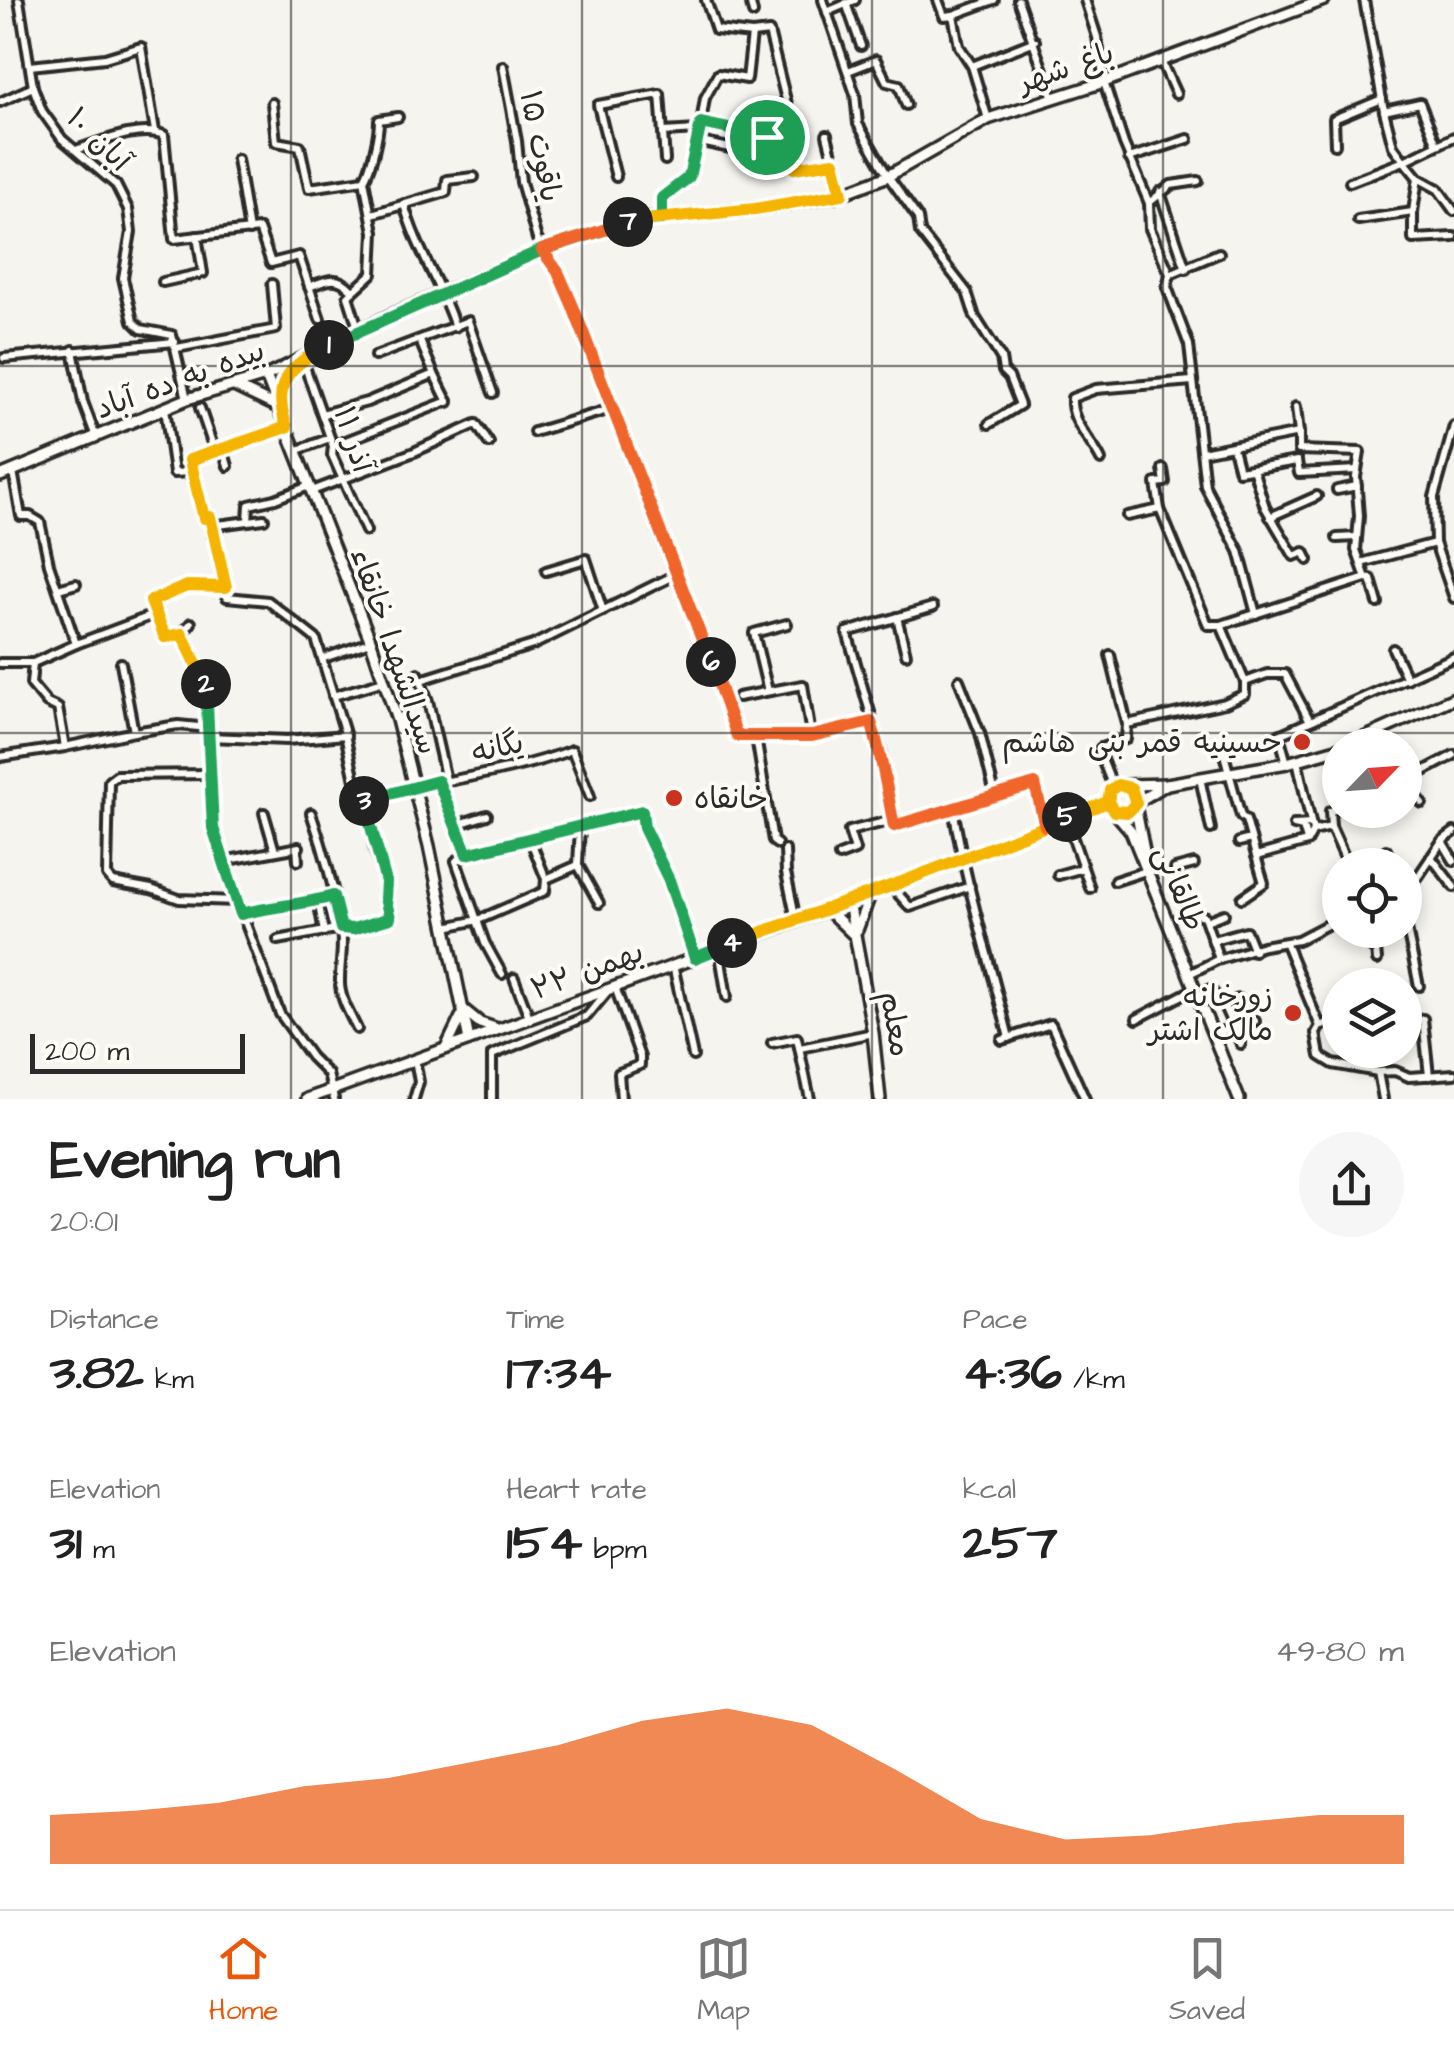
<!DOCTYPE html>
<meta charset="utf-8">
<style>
body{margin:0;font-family:"Architects Daughter","Playpen Sans Arabic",sans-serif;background:#f6f6f6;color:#222;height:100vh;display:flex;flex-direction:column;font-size:38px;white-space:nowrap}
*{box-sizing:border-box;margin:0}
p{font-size:32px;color:#767676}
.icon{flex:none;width:55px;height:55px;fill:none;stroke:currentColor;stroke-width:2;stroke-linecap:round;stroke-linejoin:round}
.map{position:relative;height:1099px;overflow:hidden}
.sheet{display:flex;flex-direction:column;background:#fff;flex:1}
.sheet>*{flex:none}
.needle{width:65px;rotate:65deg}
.tools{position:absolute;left:1322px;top:728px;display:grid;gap:20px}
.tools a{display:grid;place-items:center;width:100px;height:100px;border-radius:50%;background:#fff;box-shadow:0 5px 15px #0003;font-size:50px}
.scale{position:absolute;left:30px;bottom:25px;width:215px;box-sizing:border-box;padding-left:10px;border:5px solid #2b2b2b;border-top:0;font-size:28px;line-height:35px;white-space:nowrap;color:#2b2b2b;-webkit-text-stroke:8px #fdfcf7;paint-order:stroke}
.pin{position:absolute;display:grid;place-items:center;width:85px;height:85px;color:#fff;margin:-42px;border:5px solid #fff;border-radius:50%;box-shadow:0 2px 10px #0007}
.km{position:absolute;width:50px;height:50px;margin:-25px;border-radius:50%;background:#222;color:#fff;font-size:28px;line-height:50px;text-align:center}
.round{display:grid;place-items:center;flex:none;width:105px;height:105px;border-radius:52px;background:#f6f6f6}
.headline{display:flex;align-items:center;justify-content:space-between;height:170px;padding:0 50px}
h1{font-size:55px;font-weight:700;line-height:75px}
.stats{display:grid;grid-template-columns:repeat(3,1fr);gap:15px;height:170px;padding:10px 50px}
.stats div{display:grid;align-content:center}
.stats b{font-size:50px;font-weight:700}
.stats small{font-size:28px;font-weight:400}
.stats p{font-size:28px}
.chart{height:280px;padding:20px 50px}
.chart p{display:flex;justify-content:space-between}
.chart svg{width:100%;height:180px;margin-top:10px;fill:#ea580c;opacity:.7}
.tabs{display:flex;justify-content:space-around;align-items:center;height:140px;border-top:2px solid #e0e0e0;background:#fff;font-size:28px;color:#767676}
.tabs a{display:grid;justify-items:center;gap:5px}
.tabs .selected{color:#ea580c}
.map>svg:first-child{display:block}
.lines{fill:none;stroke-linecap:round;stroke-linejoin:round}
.street-casing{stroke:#2b2b2b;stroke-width:14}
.secondary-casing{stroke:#2b2b2b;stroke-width:16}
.street{stroke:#fdfcf7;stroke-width:6}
.secondary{stroke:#fdfcf7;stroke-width:9}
.split-1-casing{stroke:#fff;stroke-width:20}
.split-2-casing{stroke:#fff;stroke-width:20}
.split-3-casing{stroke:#fff;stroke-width:20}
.split-4-casing{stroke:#fff;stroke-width:20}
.split-5-casing{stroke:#fff;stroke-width:20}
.split-6-casing{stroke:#fff;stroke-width:20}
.split-7-casing{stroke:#fff;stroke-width:20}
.split-8-casing{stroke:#fff;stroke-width:20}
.split-1{stroke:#22a559;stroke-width:12}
.split-2{stroke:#f5b400;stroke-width:12}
.split-3{stroke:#22a559;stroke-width:12}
.split-4{stroke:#22a559;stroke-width:12}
.split-5{stroke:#f5b400;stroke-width:12}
.split-6{stroke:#f0652b;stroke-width:12}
.split-7{stroke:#f0652b;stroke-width:12}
.split-8{stroke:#f5b400;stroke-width:12}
.grid{fill:none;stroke:#2b2b2b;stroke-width:2.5;stroke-opacity:0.55}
.poi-dot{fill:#c8321e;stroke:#fdfcf7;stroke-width:4}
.labels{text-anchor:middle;stroke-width:8;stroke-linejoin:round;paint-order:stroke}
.street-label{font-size:30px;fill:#2b2b2b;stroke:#fdfcf7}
.poi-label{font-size:30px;fill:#2b2b2b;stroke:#fdfcf7;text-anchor:end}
</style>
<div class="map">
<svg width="1454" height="1099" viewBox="0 0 1454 1099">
<rect width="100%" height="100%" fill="#f5f4ef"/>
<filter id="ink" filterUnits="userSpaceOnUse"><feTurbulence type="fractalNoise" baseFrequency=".01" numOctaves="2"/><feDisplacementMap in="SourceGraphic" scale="20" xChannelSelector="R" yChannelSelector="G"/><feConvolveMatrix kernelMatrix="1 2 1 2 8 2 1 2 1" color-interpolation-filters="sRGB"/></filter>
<g filter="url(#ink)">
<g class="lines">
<!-- street casing -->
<g class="street-casing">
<g id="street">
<path d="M19,0l14,87 9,24 20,28 54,46 12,24 3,23 -8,46 10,43 8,8 31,6 15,64"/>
<path d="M706,0l10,30 36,4 17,-2 24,96 -26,9"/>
<path d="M750,0l3,13"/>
<path d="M823,0l32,94 3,30 30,52 30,42 2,14 47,60 8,25 26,41 2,13 6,6 11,28 -31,19"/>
<path d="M938,0l6,16 9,-1 6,31 13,20 16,53"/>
<path d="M1018,0l35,98"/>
<path d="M1085,0l12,37 7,45 20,62 25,59"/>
<path d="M1364,0l20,111 9,35 11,15 50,-24"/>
<path d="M846,3l15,43"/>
<path d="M827,12l28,-12"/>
<path d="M953,15l41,-15"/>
<path d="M1161,61l15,33"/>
<path d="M30,66l75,-8 36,-11 14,84"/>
<path d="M503,66l14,75 4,41 9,32 7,25 21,34 14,32 103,270 45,108 17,54h19"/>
<path d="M972,66l63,-25"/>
<path d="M848,71l28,-11 11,22 12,3 7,20"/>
<path d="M0,102l33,-15"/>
<path d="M272,103l4,39 24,4 9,42 55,-8"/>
<path d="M1384,111l36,-8 17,42"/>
<path d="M701,123l4,-25 13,-24 29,5 5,-45"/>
<path d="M663,132l35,-2 3,-7 66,14 -2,12h25l4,18 40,-5"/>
<path d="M827,135l15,59"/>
<path d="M696,141l67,14"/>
<path d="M1335,145l-1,-26 48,-20"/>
<path d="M76,150c25,-8 63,-25 88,-15l10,104 85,-10 12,34 28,-7 21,63"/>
<path d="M1129,158l59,-19"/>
<path d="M237,159l12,72"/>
<path d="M616,177l-18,-72 62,-11 5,66"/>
<path d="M1350,182l54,-21 14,17 20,11 16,22"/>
<path d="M1160,192l26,77"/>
<path d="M404,204c12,45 37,80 51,123"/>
<path d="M1413,212l5,-34"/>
<path d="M372,214l74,-22 1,-12 27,-3"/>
<path d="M661,219l1,-21 27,-21 9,-47"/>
<path d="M1358,220l55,-8v27l41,-2"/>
<path d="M1170,274l-3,13 22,58 16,141 34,65 17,63"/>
<path d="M1170,274l-20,-45 -1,-26 22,-18 27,-4"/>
<path d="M1170,274l49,-21"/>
<path d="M163,282l40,-9 -6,-37"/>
<path d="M309,287c20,-8 28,-12 43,3"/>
<path d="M359,331l-11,-35 24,-22 2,-42 -10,-52c8,-14 15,-45 15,-60l19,-3"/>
<path d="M420,341l14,33"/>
<path d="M177,348l99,-19 -4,-45"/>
<path d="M73,350l10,52 13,35"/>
<path d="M375,356l93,-35 25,72"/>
<path d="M4,358l171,-16"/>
<path d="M302,358l31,88 -1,9 34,76"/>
<path d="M1296,407l3,26"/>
<path d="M165,408l9,65 17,-1"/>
<path d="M200,408l15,44"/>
<path d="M322,414l45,-12 67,-28 14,28"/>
<path d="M286,427l-96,33 14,58 6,-1 1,9 37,-5 1,-16 26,-6 34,-13"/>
<path d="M534,432l77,-23"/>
<path d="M333,446l115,-45"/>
<path d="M1233,448l6,23 58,-10 2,12 58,-3"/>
<path d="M223,449l5,17"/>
<path d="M295,451l35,-13"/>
<path d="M1202,452l97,-19v17l61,2 -4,25 3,39 -3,34 10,28 5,1 7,24"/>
<path d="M1101,460c-10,-21 -31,-38 -29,-62l24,-9 96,-8"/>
<path d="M1253,469l12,38 29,49 10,-4 4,8"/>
<path d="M1337,490l20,-4"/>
<path d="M312,491l102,-39 62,-28 13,19"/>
<path d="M1160,509l-4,-26 9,-1 -2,-13"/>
<path d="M1127,516l33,-7 48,116h13"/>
<path d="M1270,517l47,-21"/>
<path d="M248,521l16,-2"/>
<path d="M211,526l16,71 41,4 48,38 28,91 13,60 11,17 6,42 12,33 -1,16 5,21 -37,10 -12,-1c-7,-41 -16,-75 -30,-115"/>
<path d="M1337,538l19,-1"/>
<path d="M1435,543l-1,-46 20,-71"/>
<path d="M1361,563l74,-20 19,55"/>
<path d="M546,571l40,-12 17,52"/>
<path d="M226,587l-39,-1 -36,15 14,36 17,-3 23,44 8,150 11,38 56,148 31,43 17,17 6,25"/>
<path d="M58,589l18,-5"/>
<path d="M897,617l9,37"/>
<path d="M182,634l9,-11"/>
<path d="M76,644l80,-30"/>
<path d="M1393,649l14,30"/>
<path d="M1110,655l17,69 -1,15 -25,9 -2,4 14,35"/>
<path d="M324,658l46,-16"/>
<path d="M0,663h33l43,-19 -27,-80 -9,-42 -10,-6h-9l-8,-45"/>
<path d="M121,663l13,69 44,-7 31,3"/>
<path d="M418,673l10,28 18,79"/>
<path d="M421,680l112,-35 142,-70"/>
<path d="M959,680l21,53 15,61"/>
<path d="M768,691l-14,-58 33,-9"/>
<path d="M333,696l51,-15"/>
<path d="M738,697l65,-12 8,50 60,-13"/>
<path d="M1310,721l-25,-47h-18l-22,8 -24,-57 145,-47"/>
<path d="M1127,724l98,-21 20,-9v-12"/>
<path d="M209,737l78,3 59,-5"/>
<path d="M65,747l69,-15"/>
<path d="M1222,747l19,69 5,4 10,36 51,-14 6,-11 18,-4 -1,-16 10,-2"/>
<path d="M1407,752l9,24"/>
<path d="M0,757l65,-10 -7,-39 -11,-5 -16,-19 2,-21"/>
<path d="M1297,760l16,71"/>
<path d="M1287,763l-8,-28 175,-78"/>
<path d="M211,774l-94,1 -8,6 -2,94 6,7 38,7 28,10 58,2"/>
<path d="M1200,778l11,51"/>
<path d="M439,781l28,73"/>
<path d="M363,799c69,-18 142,-24 209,-49l18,46"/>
<path d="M1422,803l-17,-22 49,-26"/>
<path d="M953,808c13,78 37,153 56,230"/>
<path d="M1372,810v2"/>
<path d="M264,813l11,38"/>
<path d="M1066,818l24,70"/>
<path d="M893,820l-10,-40 -1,-26 -35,-122 86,-25"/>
<path d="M456,825l31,-10"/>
<path d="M1331,827l17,38"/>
<path d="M1307,841l-4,-14 -9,-2 17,-1"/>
<path d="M1442,841l12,20"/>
<path d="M1239,842l12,-3"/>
<path d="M777,844l-4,-3 -17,-104 55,-2"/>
<path d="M297,848l1,13"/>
<path d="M785,850l1,23 10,47"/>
<path d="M1386,850l7,15"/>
<path d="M839,856l16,-6 -6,-19 44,-11 1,6 141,-42 10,42"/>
<path d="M1431,857l23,30"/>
<path d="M223,861l76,-14"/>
<path d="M1194,864l-19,5 17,44 12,3 15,43"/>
<path d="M1058,875l25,-7"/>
<path d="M546,879l32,-14"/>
<path d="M1115,881l31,-10"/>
<path d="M1405,884l4,6 33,-49 12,-9"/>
<path d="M891,886l19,21 60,-21"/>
<path d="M1242,898l22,-15 -8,-27"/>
<path d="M318,900l6,32"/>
<path d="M599,903l-21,-38 2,-39 61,-15 3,18 25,51 26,78"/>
<path d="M241,914l92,-18"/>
<path d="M1405,920l14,66"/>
<path d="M1206,921l18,-7"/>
<path d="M446,927l32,-7 67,-29 1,-12 -16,-40 50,-13"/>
<path d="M1371,930l-5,2 6,16 4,1 1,11"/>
<path d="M278,940l63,-12c3,20 -1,33 -1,52 -1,17 10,34 17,49"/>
<path d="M1213,940l33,-9 8,20"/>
<path d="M1286,944l34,82 -4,7 4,23 13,8 45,8 17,-1 14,6 45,-3"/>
<path d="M719,949l8,48"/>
<path d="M673,965l20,91"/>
<path d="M502,974l-17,-31 -29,-82 14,-8 60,-14"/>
<path d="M1189,974l28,-14 46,-14 35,-6 42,-22"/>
<path d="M514,978l15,39"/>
<path d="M615,987l25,70v8l-21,8 2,26"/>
<path d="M1210,989l13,15 18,40"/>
<path d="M1223,1004l16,-5"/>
<path d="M1137,1019l57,-30"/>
<path d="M1423,1019l6,57"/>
<path d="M1320,1026l20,-8"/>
<path d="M1217,1033l38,-12"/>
<path d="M1002,1040l49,-16 34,75"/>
<path d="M772,1043l25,-5 13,61"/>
<path d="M800,1048l73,-15"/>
<path d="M1378,1072l5,27"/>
<path d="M414,1099l5,-17 -4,-23"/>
<path d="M492,1099v-44l95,-39 20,-24"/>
</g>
</g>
<!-- secondary casing -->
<g class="secondary-casing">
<g id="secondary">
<path d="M266,376l105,266 26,78 32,126 40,194"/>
<path d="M236,387l44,21 5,-29 10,-14"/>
<path d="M0,476l187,-77 79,-23 123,-60 153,-66 89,-29 124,-12 81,-13 52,-20 100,-57 116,-37 220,-82"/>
<path d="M1348,745l106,-47"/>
<path d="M1167,784l120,-21 53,-15"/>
<circle cx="1122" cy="799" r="14"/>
<path d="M1127,785l40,-1 -31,19"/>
<path d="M1135,805l9,46"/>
<path d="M1114,811l17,20 108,268"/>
<path d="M849,902l24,131 7,66"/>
<path d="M827,909l27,26"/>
<path d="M857,930l13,-35"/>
<path d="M464,1010l16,13 15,5"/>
<path d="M446,1048l15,-31"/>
<path d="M307,1099l542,-197 259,-100"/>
</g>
</g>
<!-- street -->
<use href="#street" class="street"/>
<!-- secondary -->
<use href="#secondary" class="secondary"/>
</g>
</g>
<g class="lines" filter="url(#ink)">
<!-- split-1 casing -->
<g class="split-1-casing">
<path id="split-1" d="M329,345l213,-95 90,-29 30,-2v-21l27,-21 12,-54 66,14"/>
</g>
<!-- split-2 casing -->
<g class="split-2-casing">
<path id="split-2" d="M206,684l-24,-50 -17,3 -14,-36 36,-15 39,1 -16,-70 -6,1 -14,-58 97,-33c-17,-45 4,-63 42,-82"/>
</g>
<!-- split-3 casing -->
<g class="split-3-casing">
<path id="split-3" d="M206,684l7,144 28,86c31,-8 62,-9 92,-18l8,32 12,1 37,-11 -5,-20 1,-16 -22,-81"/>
</g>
<!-- split-4 casing -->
<g class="split-4-casing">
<path id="split-4" d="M364,801l74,-20 29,73 175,-43 2,17 25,52 26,78 37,-15"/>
</g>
<!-- split-5 casing -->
<g class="split-5-casing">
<path id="split-5" d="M732,943l167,-60 209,-81 2,-12 8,-5 13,3 5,15 -8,9 -14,-1 -6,-9 -41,15"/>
</g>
<!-- split-6 casing -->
<g class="split-6-casing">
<path id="split-6" d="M711,662l26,74h75l59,-14c11,34 16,69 23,104l141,-42 10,42 22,-9"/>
</g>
<!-- split-7 casing -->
<g class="split-7-casing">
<path id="split-7" d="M628,222l-86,28 16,22 14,32 139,358"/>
</g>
<!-- split-8 casing -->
<g class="split-8-casing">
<path id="split-8" d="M628,222l127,-13 87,-15 -8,-32 -40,6 -4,-19h-25l2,-12"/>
</g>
<!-- split-1 -->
<use href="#split-1" class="split-1"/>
<!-- split-2 -->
<use href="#split-2" class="split-2"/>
<!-- split-3 -->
<use href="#split-3" class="split-3"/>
<!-- split-4 -->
<use href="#split-4" class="split-4"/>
<!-- split-5 -->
<use href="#split-5" class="split-5"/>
<!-- split-6 -->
<use href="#split-6" class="split-6"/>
<!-- split-7 -->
<use href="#split-7" class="split-7"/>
<!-- split-8 -->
<use href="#split-8" class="split-8"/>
</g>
<!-- grid -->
<path class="grid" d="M291,0v1099M582,0v1099M872,0v1099M1163,0v1099M0,366h1454M0,733h1454"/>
<!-- markers -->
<g class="poi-dot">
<circle cx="1302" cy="742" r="10"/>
<circle cx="674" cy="798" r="10"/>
<circle cx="1293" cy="1013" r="10"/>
</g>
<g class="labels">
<!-- street labels -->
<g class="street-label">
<text transform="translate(1066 67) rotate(-19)" y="10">باغ شهر</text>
<text transform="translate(99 139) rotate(45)" y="10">آبان ۱۰</text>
<text transform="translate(541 146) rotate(79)" y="10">یاقوت ۱۵</text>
<text transform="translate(180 379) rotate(-20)" y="10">بیده به ده آباد</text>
<text transform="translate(354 439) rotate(72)" y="10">آذر ۱۱</text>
<text transform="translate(395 651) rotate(71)" y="10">سیدالشهدا خانقاء</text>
<text transform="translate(497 747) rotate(-12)" y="10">یگانه</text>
<text transform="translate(1180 888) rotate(68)" y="10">طالقانی</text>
<text transform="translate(587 970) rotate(-20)" y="10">۲۲ بهمن</text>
<text transform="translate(896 1024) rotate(81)" y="10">معلم</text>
</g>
<!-- poi labels -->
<g class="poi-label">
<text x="1282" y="752">حسینیه قمر بنی هاشم</text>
<text x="694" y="808" text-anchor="start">خانقاه</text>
<text x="1273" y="1006">زورخانه<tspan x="1273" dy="34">مالک اشتر</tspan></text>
</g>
</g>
</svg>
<div class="tools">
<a><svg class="needle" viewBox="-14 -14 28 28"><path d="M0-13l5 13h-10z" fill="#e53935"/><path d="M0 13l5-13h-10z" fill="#767676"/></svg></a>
<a><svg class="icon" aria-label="locate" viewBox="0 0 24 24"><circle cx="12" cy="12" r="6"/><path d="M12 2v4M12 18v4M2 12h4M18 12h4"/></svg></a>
<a><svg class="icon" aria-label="layers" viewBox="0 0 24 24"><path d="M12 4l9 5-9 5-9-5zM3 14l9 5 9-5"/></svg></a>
</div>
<div class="scale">200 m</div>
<div class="pin" style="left:767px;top:137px;background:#1e9e55"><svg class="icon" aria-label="arrive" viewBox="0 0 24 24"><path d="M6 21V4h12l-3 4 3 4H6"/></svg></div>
<b class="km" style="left:329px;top:345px">1</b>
<b class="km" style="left:206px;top:684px">2</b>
<b class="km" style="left:364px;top:801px">3</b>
<b class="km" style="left:732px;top:943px">4</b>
<b class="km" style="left:1067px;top:817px">5</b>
<b class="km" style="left:711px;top:662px">6</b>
<b class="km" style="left:628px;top:222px">7</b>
</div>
<section class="sheet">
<div class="headline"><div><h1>Evening run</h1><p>20:01</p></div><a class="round"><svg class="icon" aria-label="share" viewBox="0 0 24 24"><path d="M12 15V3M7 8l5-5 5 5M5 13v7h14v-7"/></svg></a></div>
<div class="stats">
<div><p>Distance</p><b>3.82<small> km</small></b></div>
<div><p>Time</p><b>17:34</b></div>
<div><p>Pace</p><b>4:36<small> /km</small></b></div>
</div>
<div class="stats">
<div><p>Elevation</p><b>31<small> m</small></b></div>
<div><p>Heart rate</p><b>154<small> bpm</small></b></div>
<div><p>kcal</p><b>257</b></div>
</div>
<div class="chart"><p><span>Elevation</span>49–80 m</p>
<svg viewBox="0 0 160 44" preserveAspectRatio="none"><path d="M0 44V32L10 31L20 29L30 25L40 23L50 19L60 15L70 9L80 6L90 10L100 21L110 33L120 38L130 37L140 34L150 32L160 32V44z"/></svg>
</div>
</section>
<nav class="tabs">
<a class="selected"><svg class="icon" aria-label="home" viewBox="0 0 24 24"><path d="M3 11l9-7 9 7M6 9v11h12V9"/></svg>Home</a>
<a><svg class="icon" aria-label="map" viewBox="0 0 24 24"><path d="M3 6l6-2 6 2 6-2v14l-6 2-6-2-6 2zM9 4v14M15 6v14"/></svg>Map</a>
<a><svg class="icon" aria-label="saved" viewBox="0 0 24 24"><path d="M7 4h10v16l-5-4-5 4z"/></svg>Saved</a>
</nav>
